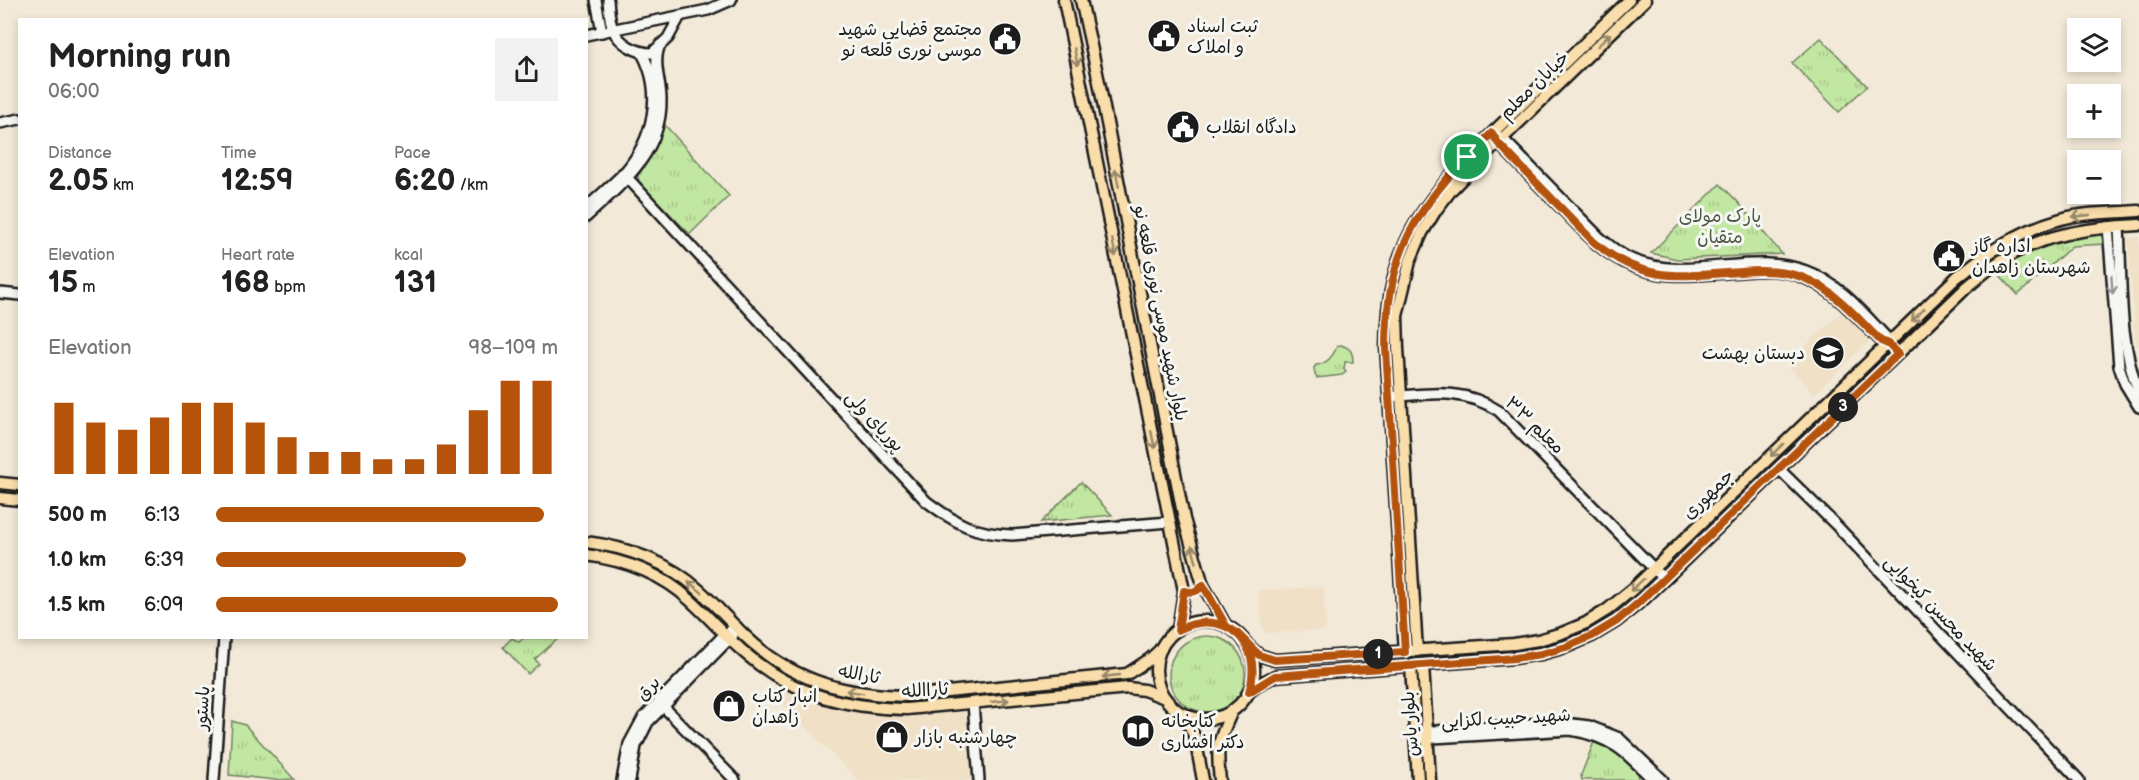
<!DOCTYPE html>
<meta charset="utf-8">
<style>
body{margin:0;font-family:"Balsamiq Sans","Playpen Sans Arabic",sans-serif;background:#f2f2f2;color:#222;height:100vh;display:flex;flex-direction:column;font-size:22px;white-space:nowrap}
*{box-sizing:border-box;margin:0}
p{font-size:20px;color:#767676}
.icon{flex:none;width:33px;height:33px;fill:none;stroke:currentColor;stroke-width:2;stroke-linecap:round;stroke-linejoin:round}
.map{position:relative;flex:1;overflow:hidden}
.sheet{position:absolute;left:18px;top:18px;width:570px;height:621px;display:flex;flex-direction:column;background:#fff;border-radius:0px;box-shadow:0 3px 9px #0003}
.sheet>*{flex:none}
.tools{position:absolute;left:2067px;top:18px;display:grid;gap:12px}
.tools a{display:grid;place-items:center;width:54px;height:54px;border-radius:0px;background:#fff;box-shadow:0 3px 9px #0003;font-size:30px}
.pin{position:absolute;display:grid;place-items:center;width:51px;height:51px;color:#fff;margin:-26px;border:3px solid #fff;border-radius:50%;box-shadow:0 2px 6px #0007}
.km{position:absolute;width:30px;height:30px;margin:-15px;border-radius:50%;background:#222;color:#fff;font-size:16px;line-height:30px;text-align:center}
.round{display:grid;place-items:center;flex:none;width:63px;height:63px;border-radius:0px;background:#f2f2f2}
.headline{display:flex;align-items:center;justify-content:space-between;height:102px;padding:0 30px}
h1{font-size:33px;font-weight:700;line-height:45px}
.stats{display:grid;grid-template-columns:repeat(3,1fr);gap:9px;height:102px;padding:6px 30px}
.stats div{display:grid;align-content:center}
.stats b{font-size:30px;font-weight:700}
.stats small{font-size:16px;font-weight:400}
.stats p{font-size:16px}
.chart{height:168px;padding:12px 30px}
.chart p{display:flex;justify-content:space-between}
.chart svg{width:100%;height:108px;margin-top:6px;stroke:#b45309;stroke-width:6}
ul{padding:0 30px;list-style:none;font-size:20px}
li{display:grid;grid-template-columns:96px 72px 1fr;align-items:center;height:45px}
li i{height:15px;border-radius:8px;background:#b45309}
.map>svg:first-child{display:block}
.built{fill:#efe0c6}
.grass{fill:url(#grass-tufts);stroke:#6f825f;stroke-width:1.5}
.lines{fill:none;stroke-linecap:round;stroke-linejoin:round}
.minor-casing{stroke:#1c1c1c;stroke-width:14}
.major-casing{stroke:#1c1c1c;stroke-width:15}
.minor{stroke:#f6f6f2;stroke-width:9}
.major{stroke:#f9deab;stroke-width:10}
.oneway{stroke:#96876b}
.oneway2{stroke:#949492}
.route-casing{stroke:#fff;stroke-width:12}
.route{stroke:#b45309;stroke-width:8}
.labels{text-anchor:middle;stroke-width:6;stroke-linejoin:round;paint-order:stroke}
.poi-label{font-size:18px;fill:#1c1c1c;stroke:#f6f6f2;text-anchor:start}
.street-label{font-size:18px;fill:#1c1c1c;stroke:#f6f6f2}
.park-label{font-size:18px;fill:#4e5944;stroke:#f6f6f2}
</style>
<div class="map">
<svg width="2139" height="780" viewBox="0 0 2139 780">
<defs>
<pattern id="grass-tufts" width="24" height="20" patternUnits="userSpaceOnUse" patternTransform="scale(1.5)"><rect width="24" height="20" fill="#c2e7a2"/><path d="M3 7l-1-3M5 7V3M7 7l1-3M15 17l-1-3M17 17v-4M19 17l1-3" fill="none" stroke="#a6c68b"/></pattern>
</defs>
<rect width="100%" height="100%" fill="#f2e9d8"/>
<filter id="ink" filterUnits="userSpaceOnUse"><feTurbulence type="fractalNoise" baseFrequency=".0167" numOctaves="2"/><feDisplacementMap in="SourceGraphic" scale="12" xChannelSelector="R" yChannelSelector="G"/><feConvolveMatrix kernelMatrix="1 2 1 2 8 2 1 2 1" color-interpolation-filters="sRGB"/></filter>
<g filter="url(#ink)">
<!-- built -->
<g class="built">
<path d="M2139,237v109h-3l-8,-108z"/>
<path d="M1842,311l27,30 -55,53 -27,-30z"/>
<path d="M1323,587l3,43 -60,3 -3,-4 -5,-39z"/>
<path d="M788,688l20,11 58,14h99l8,48 -2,19h-113l-76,-77z"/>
</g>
<!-- grass -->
<g class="grass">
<path d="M1821,38l46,48 -28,26 -47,-49z"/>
<path d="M664,124l65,72 -39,38 -51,-51 -1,-8 15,-24z"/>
<path d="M1720,184l17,17 45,53 -105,5 -26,-6z"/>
<path d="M2101,233l3,11 -32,2 -54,49 -21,-23c29,-24 67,-35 104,-39z"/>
<path d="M1341,345c9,3 12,6 12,17h-8l-1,7 2,3 -4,3 -25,3 -2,-3 -1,-7 2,-3c11,-1 17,-8 21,-19z"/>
<path d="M1081,482l31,33 -71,7z"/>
<circle cx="1207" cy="674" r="38"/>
<path d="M512,638l7,4 5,-4h35l-24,21 4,5 -11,10 -25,-27z"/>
<path d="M232,721l13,4 49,54 -18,1 -47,-5z"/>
<path d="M1594,742c18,5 32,16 44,30l1,8h-57l-1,-5z"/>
</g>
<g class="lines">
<!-- minor casing -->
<g class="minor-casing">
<g id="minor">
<path d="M596,0l6,32"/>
<path d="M608,0c1,9 1,20 5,29 6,15 24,24 39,24l16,-15 12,-22"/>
<path d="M586,35l122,-25 23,-10"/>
<path d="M0,123l20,-4"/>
<path d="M1497,135l6,4 96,98c11,9 21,18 34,23 56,23 117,-10 173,11 33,12 57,42 81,67l1,6"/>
<path d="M1495,138l3,5 96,99c49,42 87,34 147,30 21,-2 42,-3 63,6 31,12 53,40 77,63l7,3 10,10"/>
<path d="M623,173l303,328c29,22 48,33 86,34l157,-13"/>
<path d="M586,208c13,-12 26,-23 38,-35 29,-33 40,-80 18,-120"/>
<path d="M586,217c35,-32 76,-65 75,-117 0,-19 -9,-37 -1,-55"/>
<path d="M2119,226c3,55 -1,115 20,167"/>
<path d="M2108,227l11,139 6,18 14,23"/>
<path d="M0,293l20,2"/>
<path d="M1389,397c42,-3 73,-10 110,14l165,168"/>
<path d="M1779,469l56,55 244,256"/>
<path d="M659,702l76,78"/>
<path d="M973,703l6,77"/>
<path d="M1422,732l134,-10 33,4 30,12 44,42"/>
<path d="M1415,739l156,-9c41,7 55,22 82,50"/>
<path d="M214,780l10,-142"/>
<path d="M622,780l7,-36 14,-26 82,-84 12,-7"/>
<path d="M630,780l6,-34 12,-24 85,-87"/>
</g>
</g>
<!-- major casing -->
<g class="major-casing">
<g id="major">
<path d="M1064,0l120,591 -6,39"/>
<path d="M1081,0l18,82 85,437 19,66 23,41"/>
<path d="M0,483l20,2"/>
<path d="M0,498l20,2"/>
<path d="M586,542c40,5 83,20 113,48 19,17 36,38 55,54 45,39 95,51 153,52l220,-22 23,-15 11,-10"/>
<path d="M586,555c38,5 76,19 104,45 19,17 36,37 56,54 47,41 101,54 161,55l221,-21 16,2 21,8"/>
<circle cx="1205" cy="670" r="49"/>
<path d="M1245,643l14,12 16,5 239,-16 24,-4 24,-7 24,-10 21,-13 27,-22 323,-311c32,-26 64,-47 104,-58 24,-7 53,-6 78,-8"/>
<path d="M1417,651l-19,-303 -1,-32 13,-55 12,-28 14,-23 16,-21 23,-24 170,-165"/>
<path d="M1405,652l-19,-304c0,-117 50,-160 128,-236 38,-37 77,-75 115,-112"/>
<path d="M1423,665l7,115"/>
<path d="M1411,666l7,114"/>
<path d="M1249,692l12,-9 14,-7 240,-18 26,-4 25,-7 26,-11 25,-15 27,-22 322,-311c10,-8 19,-17 30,-24 44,-30 91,-36 143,-39"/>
<path d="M1184,714l11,24 8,42"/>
<path d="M1220,780c-4,-35 -2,-38 12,-69"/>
</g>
</g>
<!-- minor -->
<use href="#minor" class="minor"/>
<!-- major -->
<use href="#major" class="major"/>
</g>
<!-- one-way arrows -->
<defs><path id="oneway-shaft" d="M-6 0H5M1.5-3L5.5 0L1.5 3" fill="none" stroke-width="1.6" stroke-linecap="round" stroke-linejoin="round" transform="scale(1.5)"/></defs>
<g class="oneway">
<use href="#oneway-shaft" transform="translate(1604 40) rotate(-44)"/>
<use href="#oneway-shaft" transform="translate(1076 57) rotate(78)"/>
<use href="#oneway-shaft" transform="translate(1117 178) rotate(-101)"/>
<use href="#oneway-shaft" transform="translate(2081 216) rotate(174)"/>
<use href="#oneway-shaft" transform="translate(1114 248) rotate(79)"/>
<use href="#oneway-shaft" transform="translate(1918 315) rotate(136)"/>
<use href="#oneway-shaft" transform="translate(1153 440) rotate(78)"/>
<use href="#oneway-shaft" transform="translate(1777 450) rotate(136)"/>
<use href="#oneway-shaft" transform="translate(1194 554) rotate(-106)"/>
<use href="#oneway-shaft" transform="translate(1637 585) rotate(138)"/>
<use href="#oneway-shaft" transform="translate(695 587) rotate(-141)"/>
<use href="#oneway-shaft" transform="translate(1111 676) rotate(174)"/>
<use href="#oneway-shaft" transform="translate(855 692) rotate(-171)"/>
<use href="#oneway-shaft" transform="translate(1000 701) rotate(-6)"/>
</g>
<use class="oneway2" href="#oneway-shaft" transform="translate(2112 285) rotate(86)"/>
</g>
<g class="lines" filter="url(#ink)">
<!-- route casing -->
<g class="route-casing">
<path id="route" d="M1467,157c-58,60 -81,107 -81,191l19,304 -130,8 -16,-5 -22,-22 -11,-7 -23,-41c-5,7 -11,8 -19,6l-6,39c46,-24 87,13 71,62l26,-16 240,-18 26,-4 25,-7 26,-11 25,-15 27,-23 254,-244 -10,-10 -7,-3c-24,-23 -46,-51 -77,-63 -21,-8 -42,-8 -63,-6 -60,4 -98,12 -147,-30l-96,-99 -6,-10 -25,24"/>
</g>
<!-- route -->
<use href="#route" class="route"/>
</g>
<!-- icons -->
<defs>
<g id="civic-disc" transform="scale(1.725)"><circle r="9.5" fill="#1c1c1c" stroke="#f6f6f2"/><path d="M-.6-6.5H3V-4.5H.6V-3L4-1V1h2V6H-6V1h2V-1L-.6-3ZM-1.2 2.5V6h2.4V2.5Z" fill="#fff"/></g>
<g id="school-disc" transform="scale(1.725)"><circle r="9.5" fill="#1c1c1c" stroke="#f6f6f2"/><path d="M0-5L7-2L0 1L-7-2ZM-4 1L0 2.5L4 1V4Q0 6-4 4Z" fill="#fff"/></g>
<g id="shop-disc" transform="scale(1.725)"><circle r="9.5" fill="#1c1c1c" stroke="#f6f6f2"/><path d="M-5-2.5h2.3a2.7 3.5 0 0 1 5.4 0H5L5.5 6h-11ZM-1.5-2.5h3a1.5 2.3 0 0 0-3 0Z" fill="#fff"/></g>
<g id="library-disc" transform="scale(1.725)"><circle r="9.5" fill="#1c1c1c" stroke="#f6f6f2"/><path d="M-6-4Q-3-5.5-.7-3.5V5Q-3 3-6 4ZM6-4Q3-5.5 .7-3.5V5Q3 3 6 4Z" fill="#fff"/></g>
</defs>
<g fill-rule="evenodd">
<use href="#civic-disc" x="1164" y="36"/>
<use href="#civic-disc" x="1005" y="39"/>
<use href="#civic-disc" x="1183" y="127"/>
<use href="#civic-disc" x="1949" y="256"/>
<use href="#school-disc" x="1828" y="353"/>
<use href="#shop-disc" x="729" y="706"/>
<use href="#library-disc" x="1138" y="731"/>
<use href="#shop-disc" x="892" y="737"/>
</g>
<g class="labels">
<!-- poi labels -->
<g class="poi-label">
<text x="1187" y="32">ثبت اسناد<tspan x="1187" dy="21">و املاک</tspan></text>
<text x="982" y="35" text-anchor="end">مجتمع قضایی شهید<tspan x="982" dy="21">موسی نوری قلعه نو</tspan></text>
<text x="1206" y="133">دادگاه انقلاب</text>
<text x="1972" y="252">اداره گاز<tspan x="1972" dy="21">شهرستان زاهدان</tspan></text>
<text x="1805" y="359" text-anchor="end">دبستان بهشت</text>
<text x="752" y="702">انبار کتاب<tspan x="752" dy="21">زاهدان</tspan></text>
<text x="1161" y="727">کتابخانه<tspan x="1161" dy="21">دکتر افشاری</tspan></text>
<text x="915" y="743">چهارشنبه بازار</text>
</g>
<!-- street labels -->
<g class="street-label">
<text transform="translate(1534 85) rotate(-44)" y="6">خیابان معلم</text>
<text transform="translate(1161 313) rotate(79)" y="6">بلوار شهید موسی نوری قلعه نو</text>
<text transform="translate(875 421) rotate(47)" y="6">پوریای ولی</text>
<text transform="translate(1535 425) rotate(44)" y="6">معلم ۳۳</text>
<text transform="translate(1708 494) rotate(-44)" y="6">جمهوری</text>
<text transform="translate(1941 613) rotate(46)" y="6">شهید محسن کیخوایی</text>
<text transform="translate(859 674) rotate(10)" y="6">ثارالله</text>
<text transform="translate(648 688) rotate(-46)" y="6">برق</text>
<text transform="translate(925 690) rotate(-4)" y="6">ثاراالله</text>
<text transform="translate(202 708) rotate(-86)" y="6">پاستور</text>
<text transform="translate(1506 718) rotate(-3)" y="6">شهید حبیب لکزایی</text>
<text transform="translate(1410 724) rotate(-94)" y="6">بلوار یاس</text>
</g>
<!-- park labels -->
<g class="park-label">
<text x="1720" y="222">پارک مولای<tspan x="1720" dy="21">متقیان</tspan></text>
</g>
</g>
</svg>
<div class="tools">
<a><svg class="icon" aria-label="layers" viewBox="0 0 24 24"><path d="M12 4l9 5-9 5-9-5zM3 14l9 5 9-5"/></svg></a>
<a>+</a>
<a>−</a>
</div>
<div class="pin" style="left:1467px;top:157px;background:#1e9e55"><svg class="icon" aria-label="arrive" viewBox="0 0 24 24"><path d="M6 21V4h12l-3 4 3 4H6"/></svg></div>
<b class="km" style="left:1378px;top:654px">1</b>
<b class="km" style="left:1843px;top:407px">3</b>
<section class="sheet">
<div class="headline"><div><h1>Morning run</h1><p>06:00</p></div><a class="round"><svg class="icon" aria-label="share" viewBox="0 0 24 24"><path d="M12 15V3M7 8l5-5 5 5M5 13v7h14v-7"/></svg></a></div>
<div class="stats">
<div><p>Distance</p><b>2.05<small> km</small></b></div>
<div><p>Time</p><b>12:59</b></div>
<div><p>Pace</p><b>6:20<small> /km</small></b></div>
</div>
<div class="stats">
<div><p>Elevation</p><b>15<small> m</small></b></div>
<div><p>Heart rate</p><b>168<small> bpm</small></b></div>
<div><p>kcal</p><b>131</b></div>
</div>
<div class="chart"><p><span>Elevation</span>98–109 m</p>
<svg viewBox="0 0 160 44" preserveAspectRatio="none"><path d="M5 44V15M15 44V23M25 44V26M35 44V21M45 44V15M55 44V15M65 44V23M75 44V29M85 44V35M95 44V35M105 44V38M115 44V38M125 44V32M135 44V18M145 44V6M155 44V6"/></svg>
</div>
<ul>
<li><b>500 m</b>6:13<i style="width:96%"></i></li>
<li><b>1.0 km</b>6:39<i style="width:73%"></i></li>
<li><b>1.5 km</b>6:09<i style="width:100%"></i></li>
</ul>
</section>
</div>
